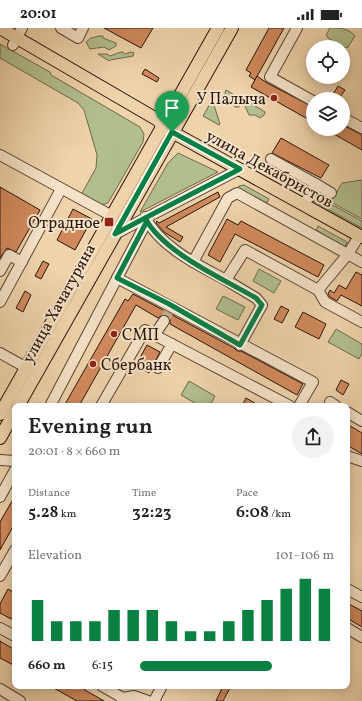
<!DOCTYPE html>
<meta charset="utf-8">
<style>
body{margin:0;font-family:Vollkorn,serif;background:#f2f2f2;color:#222;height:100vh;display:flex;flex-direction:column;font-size:15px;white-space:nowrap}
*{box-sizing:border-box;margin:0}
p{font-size:13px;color:#767676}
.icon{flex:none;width:22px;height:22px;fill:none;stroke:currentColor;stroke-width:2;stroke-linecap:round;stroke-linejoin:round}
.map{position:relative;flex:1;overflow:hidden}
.drawer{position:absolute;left:12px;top:375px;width:338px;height:286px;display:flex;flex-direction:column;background:#fff;border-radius:8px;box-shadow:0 2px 10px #0003}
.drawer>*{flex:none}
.tools{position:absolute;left:306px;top:12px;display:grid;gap:8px}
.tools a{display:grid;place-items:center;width:44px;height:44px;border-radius:50%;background:#fff;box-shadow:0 2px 10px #0003;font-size:20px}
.pin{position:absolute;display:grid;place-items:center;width:34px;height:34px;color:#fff;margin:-41px -17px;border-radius:50% 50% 50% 0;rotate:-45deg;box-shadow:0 0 4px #0007}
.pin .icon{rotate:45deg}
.round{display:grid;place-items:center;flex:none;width:42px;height:42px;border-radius:21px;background:#f2f2f2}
.overview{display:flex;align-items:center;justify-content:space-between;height:68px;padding:0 16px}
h1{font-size:22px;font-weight:600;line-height:30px}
.figures{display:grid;grid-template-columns:repeat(3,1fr);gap:6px;height:68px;padding:4px 16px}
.figures div{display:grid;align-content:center}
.figures b{font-size:17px;font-weight:600}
.figures small{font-size:11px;font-weight:400}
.figures p{font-size:11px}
.chart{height:112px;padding:8px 16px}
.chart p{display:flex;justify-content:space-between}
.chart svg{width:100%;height:72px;margin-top:4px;stroke:#0b8043;stroke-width:6}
ul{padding:0 16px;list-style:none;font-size:13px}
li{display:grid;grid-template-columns:64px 48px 1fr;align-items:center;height:30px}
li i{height:10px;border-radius:5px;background:#0b8043}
.status{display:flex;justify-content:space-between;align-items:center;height:28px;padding:0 20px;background:#fff;direction:ltr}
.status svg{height:11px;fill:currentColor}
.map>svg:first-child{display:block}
.green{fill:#b2be8e;stroke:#6e694c}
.building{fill:#d18a5d;stroke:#2a140b}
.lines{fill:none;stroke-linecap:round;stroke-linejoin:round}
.minor-tunnel{stroke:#c8ad8b;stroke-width:10;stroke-dasharray:10 5;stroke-linecap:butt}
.minor-casing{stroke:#5b4433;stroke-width:12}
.major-casing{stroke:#2a140b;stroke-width:14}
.minor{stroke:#f5e2c8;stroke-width:10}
.major{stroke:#efd3ab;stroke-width:12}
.route-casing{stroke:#fff;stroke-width:8}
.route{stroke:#0b8043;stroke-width:5}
.poi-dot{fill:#8f2418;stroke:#f5e2c8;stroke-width:1.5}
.labels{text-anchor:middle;stroke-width:4;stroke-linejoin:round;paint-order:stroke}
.poi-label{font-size:16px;fill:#2a140b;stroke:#f5e2c8;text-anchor:end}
.street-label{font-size:16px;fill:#2a140b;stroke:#f5e2c8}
</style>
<div class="status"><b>20:01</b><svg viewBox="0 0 49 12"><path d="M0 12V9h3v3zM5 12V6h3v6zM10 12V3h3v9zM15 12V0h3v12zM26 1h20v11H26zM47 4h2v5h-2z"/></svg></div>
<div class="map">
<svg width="362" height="673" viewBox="0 0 362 673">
<rect width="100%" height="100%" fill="#efd3ab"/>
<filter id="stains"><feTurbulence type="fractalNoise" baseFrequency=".005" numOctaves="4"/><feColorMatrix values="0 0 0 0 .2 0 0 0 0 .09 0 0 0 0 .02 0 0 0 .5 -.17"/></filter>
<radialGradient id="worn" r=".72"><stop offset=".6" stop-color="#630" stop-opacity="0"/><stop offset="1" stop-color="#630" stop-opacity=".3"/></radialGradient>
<!-- green -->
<g class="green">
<path d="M330,0c9,0 19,0 25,8l-7,11 -3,1 -17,-10 -2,-3z"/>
<path d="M99,8h4v2l13,5v3l-7,4 -5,-3 -14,2 -4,-7 5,-4z"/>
<path d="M0,16l50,28 1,3 89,52 4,7 -1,8 -35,61 -7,2 -20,-10 15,-27 1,-13 -13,-45 -6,-7 -78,-45z"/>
<path d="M121,24h2l2,2 6,-2 3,1 -1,3 -23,4 -1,1 -11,-7h9l3,2z"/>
<path d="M226,62l17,10 -4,7h-4l-11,-11z"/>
<path d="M247,73l18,11 -1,3 -4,3 -5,-3h-6l-4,-9z"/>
<path d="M211,74h2l7,22 -1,1 -16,-9z"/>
<path d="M178,125l40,19 -78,40 28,-49z"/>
<path d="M362,152v39l-31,-17 11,-19z"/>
<path d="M244,157l25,14 -4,7 -29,-16 3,-4z"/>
<path d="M316,168l46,25v7l-49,-27z"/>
<path d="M318,198l29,16 -2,5 -29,-17z"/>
<path d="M259,241l22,12 -7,12 -21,-12z"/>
<path d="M223,268l22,11 -7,13 -22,-11z"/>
<path d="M336,301l26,15v9l-3,6 -31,-17z"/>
<path d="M189,353l26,15 -5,10h-10l-19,-11z"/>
</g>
<!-- building -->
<g class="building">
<path d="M104,0h49l-12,20z"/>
<path d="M269,0h15l-29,52 -6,-4 2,-3 -5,-3z"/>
<path d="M145,41l14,9 -2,4 -15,-8z"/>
<path d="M257,48l10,7 46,24v15l-62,-35z"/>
<path d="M338,58l7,4 -6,9h-2l-5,-3z"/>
<path d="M343,97l19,10v15l-37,-21h18z"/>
<path d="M281,110l48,27 -8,13 -49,-25z"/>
<path d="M0,159l40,23 -24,42 -9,-4 -7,10z"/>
<path d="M218,164l2,5 -54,30 17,10 -3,5 -16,-10 -8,-9 1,-2 2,2z"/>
<path d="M73,181l19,10 -17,31 -18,-10z"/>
<path d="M227,191l11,6 3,-4 83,44 -6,12 -83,-43 -15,28 -12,-7z"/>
<path d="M43,233l6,3 -8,15 -6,-3z"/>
<path d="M356,244l6,3v31l-21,-11 -4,6 -7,-4 -2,-3 2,-4 4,3 5,-8 7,4z"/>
<path d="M25,263l6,4 -8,17 -7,-4z"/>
<path d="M133,266l101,54 3,3h4l62,33 -6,11 -127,-71v-5l-3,-4h-5l-4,3 -22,-13 -57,101h-15l61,-107 3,2z"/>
<path d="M281,278l8,4 -7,13 -8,-4z"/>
<path d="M303,284l23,12 -7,15 -24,-12z"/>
<path d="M147,317l13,7 -11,21 -13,-8z"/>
<path d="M341,352l8,4 -6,11 -7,-5z"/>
<path d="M246,370l14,8h-18z"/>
<path d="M347,396l15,9v21l-15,-9z"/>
<path d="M15,468v27l-15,27v-28z"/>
<path d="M8,561l7,4v20l-4,6 -11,-6v-9z"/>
<path d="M347,575l15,8v16l-15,-9z"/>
<path d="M0,613l15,9v16l-15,-8z"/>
<path d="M50,658h28l26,15h-27z"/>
<path d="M223,658h8l-8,15h-7z"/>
</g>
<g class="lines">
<!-- minor-tunnel -->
<path class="minor-tunnel" d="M164,293l6,-12"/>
<!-- minor casing -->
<g class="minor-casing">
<g id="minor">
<path d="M61,0l17,10 5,-10"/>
<path d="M297,0l-27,49 43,24"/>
<path d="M13,17l9,-17"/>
<path d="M343,90l19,10"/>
<path d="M0,127l112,61"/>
<path d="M271,131l45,25 -12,21"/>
<path d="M316,156l15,9"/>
<path d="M145,189c15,30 53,48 81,63l19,-30 73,40"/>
<path d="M115,206l125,-65"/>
<path d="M359,208l-11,18 -30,36 7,12 37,20"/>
<path d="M193,234l35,-64 9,-5 125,69"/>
<path d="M0,243l9,-16 13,7"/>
<path d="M117,250l196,104 -14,24"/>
<path d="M226,252l30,18 6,7 -22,40"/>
<path d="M0,274l61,-113"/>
<path d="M155,306l9,-13"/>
<path d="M0,325l27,15"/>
<path d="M158,340l14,-24"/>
<path d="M330,374l6,4"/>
<path d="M50,378l97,-185"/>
<path d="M101,378l44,-76 145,76"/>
<path d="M347,384l15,9"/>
<path d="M347,428l15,5"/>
<path d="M0,432l15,1"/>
<path d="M0,469l15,-27"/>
<path d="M0,548l15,-26"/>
<path d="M347,561l15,8"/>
<path d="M0,600l15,8"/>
<path d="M347,600l15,9"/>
<path d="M102,658l21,12 -1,3"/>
<path d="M0,661l20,12"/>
<path d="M123,670l11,-2 14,5"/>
<path d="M154,673l8,-15"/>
</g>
</g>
<!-- major casing -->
<g class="major-casing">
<g id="major">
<path d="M0,0l158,92 5,7 9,5 190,105"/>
<path d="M18,378l214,-378"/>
<path d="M0,386l218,-386"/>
<path d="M0,410l15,-27"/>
</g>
</g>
<!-- minor -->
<use href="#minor" class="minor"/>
<!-- major -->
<use href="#major" class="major"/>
</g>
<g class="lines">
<!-- route casing -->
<g class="route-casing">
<path id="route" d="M172,104l-57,102 30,-16c19,35 77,60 111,80l6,7 -22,40 -71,-41 -52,-26 30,-57 -2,-3 95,-49 -68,-37"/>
</g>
<!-- route -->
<use href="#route" class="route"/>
</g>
<!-- markers -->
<g class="poi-dot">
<circle cx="274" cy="70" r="4"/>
<rect x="104" y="189" width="10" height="10" rx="2"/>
<circle cx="114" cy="306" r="4"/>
<circle cx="93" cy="336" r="4"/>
</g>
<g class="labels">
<!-- poi labels -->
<g class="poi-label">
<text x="266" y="76">У Палыча</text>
<text x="100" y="200">Отрадное</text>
<text x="122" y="312" text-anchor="start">СМП</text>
<text x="101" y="342" text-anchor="start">Сбербанк</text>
</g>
<!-- street labels -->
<g class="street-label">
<text transform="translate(270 140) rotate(29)" y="6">улица Декабристов</text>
<text transform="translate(58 275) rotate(-61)" y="6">улица Хачатуряна</text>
</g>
</g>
<rect width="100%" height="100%" filter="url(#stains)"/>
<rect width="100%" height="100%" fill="url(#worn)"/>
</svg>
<div class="tools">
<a><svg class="icon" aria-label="locate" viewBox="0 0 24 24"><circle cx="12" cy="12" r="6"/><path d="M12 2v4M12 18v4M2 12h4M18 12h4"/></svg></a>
<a><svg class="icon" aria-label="layers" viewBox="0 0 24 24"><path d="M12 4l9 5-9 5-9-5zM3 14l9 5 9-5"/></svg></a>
</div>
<div class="pin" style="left:172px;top:104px;background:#1e9e55"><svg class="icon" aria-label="arrive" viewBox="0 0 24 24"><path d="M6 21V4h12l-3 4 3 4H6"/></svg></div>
<section class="drawer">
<div class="overview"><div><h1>Evening run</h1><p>20:01 · 8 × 660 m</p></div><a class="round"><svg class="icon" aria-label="share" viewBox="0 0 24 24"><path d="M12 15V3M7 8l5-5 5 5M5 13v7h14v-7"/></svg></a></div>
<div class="figures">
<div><p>Distance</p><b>5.28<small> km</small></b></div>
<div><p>Time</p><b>32:23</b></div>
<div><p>Pace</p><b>6:08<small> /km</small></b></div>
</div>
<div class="chart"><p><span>Elevation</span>101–106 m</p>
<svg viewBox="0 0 160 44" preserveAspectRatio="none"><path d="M5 44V19M15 44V32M25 44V32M35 44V32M45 44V25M55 44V25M65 44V25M75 44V32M85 44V38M95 44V38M105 44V32M115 44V25M125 44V19M135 44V12M145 44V6M155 44V12"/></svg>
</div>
<ul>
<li><b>660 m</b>6:15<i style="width:68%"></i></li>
</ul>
</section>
</div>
